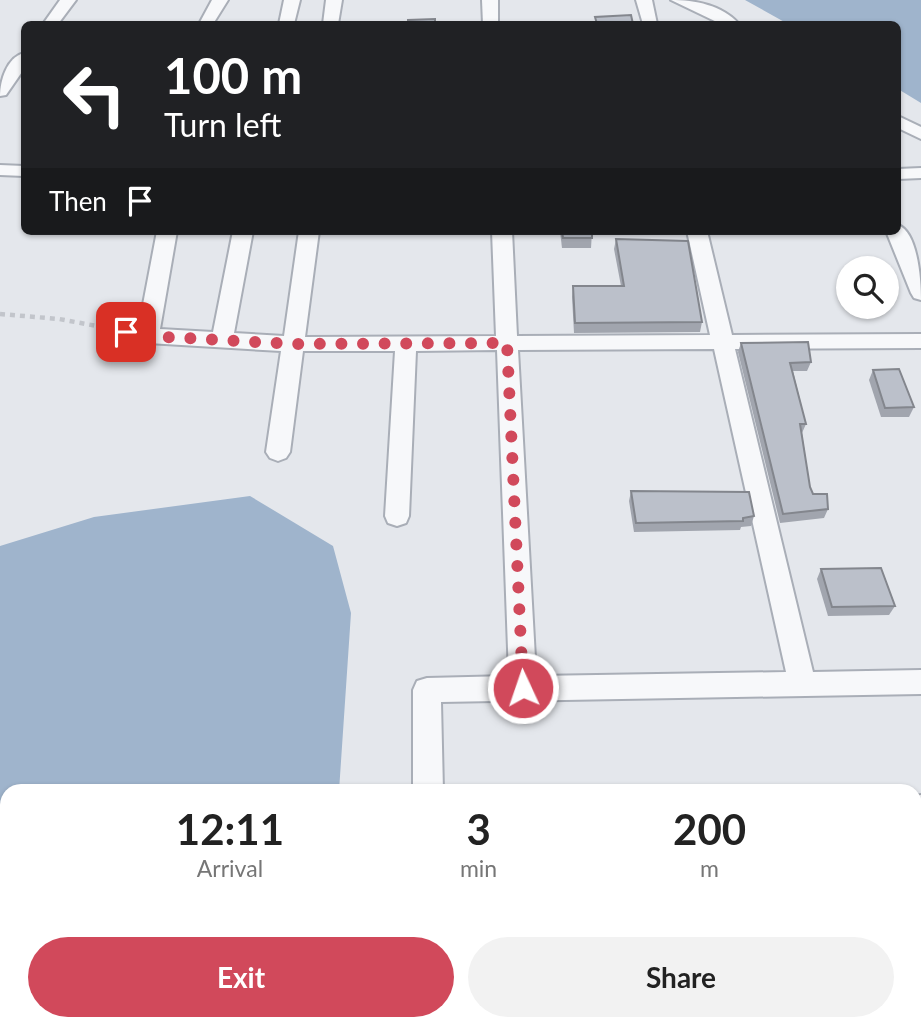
<!DOCTYPE html>
<html lang="en">
<head>
<meta charset="utf-8">
<style>
	body { margin:0; font-family:Lato,sans-serif; background:#f2f2f2; color:#222; height:100vh; display:flex; flex-direction:column; font-size:26px; white-space:nowrap }
	* { box-sizing:border-box; margin:0 }
	p { font-size:23px; color:#767676 }
	.icon { flex:none; width:38px; height:38px; fill:none; stroke:currentColor; stroke-width:2; stroke-linecap:round; stroke-linejoin:round }
	.map { position:relative; flex:1; overflow:hidden }
	.side { position:absolute; left:0px; top:784px; width:922px; height:247px; display:flex; flex-direction:column; background:#fff; border-radius:21px 21px 0 0; box-shadow:0 2px 5px #0004 }
	.side>* { flex:none }
	.top-card { position:absolute; left:21px; top:21px; width:880px; height:214px; border-radius:10px; box-shadow:0 2px 5px #0004; background:#202124; color:#fff; overflow:hidden }
	.buttons { position:absolute; left:836px; top:256px; display:grid; gap:14px }
	.buttons a { display:grid; place-items:center; width:63px; height:63px; border-radius:50%; background:#fff; box-shadow:0 2px 5px #0004; font-size:35px }
	.pin { position:absolute; display:grid; place-items:center; width:60px; height:60px; color:#fff; margin:-30px; border-radius:14px; box-shadow:0 4px 10px #0006 }
	.me { position:absolute; width:77px; margin:-38px; rotate:357deg; stroke-linejoin:round; filter:drop-shadow(0 0 5px #0008) }
	.turn { display:flex; align-items:center; gap:24px; height:147px; padding:0 28px; font-size:32px }
	.turn .icon { width:91px; height:91px; stroke-width:2.5 }
	.turn b { display:block; font-size:49px; line-height:60px }
	.then { display:flex; align-items:center; height:66px; padding:0 28px; background:#0003; gap:14px; font-size:26px }
	.eta { display:flex; justify-content:space-evenly; align-items:center; height:119px; text-align:center }
	.eta b { font-size:42px; font-weight:700; line-height:49px }
	.cta { display:flex; gap:14px; margin-top:auto; padding:14px 28px }
	.cta a { flex:1; height:80px; border-radius:42px; background:#d1495b; color:#fff; font-size:28px; font-weight:700; line-height:80px; text-align:center }
	.cta a+a { background:#f2f2f2; color:#222 }
	.map>svg:first-child { display:block }
</style>
</head>
<body>
<div class="map">
<svg width="921" height="1030" viewBox="0 0 921 1030">
	<rect width="100%" height="100%" fill="#e4e7ec"/>
	<g fill="#9fb4cc">
		<polygon points="745,0 921,0 921,103 898,89 898,24 788,24"/>
		<polygon points="250,496 333,546 351,613 339,791 7,791 7,1024 273,1024 255,1030 0,1030 0,546 94,517"/>
	</g>
	<g fill="none" stroke-linecap="round" stroke-linejoin="round">
		<g stroke="#a9aeb7" stroke-width="4">
			<g id="minor">
				<polygon points="60,0 76,0 58,24 43,24"/>
				<polygon points="212,0 228,0 213,24 199,24"/>
				<polygon points="284,0 300,0 294,24 279,24"/>
				<polygon points="326,0 342,0 338,24 323,24"/>
				<polygon points="482,0 498,0 498,24 483,24"/>
				<polygon points="636,0 652,0 657,24 643,24"/>
				<path d="M 671,0 C 695,0 722,5 739,24 L 721,24 Z"/>
				<path d="M 24,53 L 24,69 L 6,95 L 0,96 C 0,81 7,57 24,53 Z"/>
				<polygon points="898,116 921,127 921,139 898,128"/>
				<polygon points="0,165 24,166 24,176 0,175"/>
				<polygon points="921,168 921,178 898,179 898,169"/>
				<path d="M 898,225 C 918,232 921,281 921,300 L 914,298 L 911,293 L 886,231 L 898,231 Z"/>
				<path d="M 157,231 L 177,231 L 160,329 L 213,332 L 233,231 L 253,231 L 234,333 L 284,336 L 299,231 L 319,231 L 305,337 L 496,336 L 492,231 L 512,231 L 517,336 L 710,335 L 687,231 L 707,231 L 732,335 L 921,334 L 921,348 L 735,349 L 813,672 L 921,670 L 921,694 L 441,702 L 443,791 L 413,791 L 413,690 L 417,681 L 427,678 L 509,676 L 497,350 L 416,351 L 409,516 L 406,523 L 397,526 L 388,523 L 385,516 L 395,351 L 303,351 L 290,452 L 286,458 L 278,461 L 270,458 L 266,452 L 281,351 L 148,343 L 140,341 L 137,336 ZM 714,349 L 786,672 L 536,676 L 518,350 Z"/>
				<polygon points="921,795 921,823 915,824 915,796"/>
				<polygon points="921,901 921,933 915,935 915,903"/>
				<polygon points="398,1024 432,1024 429,1030 395,1030"/>
			</g>
		</g>
		<polyline stroke="#c2c5cb" stroke-width="4.5" stroke-dasharray="5 5" stroke-linecap="butt" points="0,314 59,319 124,331"/>
		<use href="#minor" fill="#f7f8fa" fill-rule="evenodd"/>
	</g>
	<g fill="#a1a5ae">
		<polygon points="560,231 592,231 591,248 562,248"/>
		<polygon points="616,239 702,322 700,332 574,333 572,297 573,286 621,286 614,249"/>
		<polygon points="741,343 811,362 807,371 793,371 806,424 802,433 810,487 813,494 828,509 824,518 780,523 738,352"/>
		<polygon points="873,370 914,407 909,417 881,417 869,380"/>
		<polygon points="631,491 754,516 751,526 741,527 740,530 634,532 629,501"/>
		<polygon points="821,569 895,606 889,615 828,616 817,579"/>
	</g>
	<g fill="#bbc0ca" stroke="#83868d" stroke-width="2">
		<polygon points="631,15 633,24 597,24 595,17"/>
		<polygon points="435,19 435,24 408,24 408,20"/>
		<polygon points="562,231 592,231 592,238 563,238"/>
		<polygon points="616,239 688,241 702,322 575,323 573,286 624,286"/>
		<polygon points="808,342 811,362 790,363 806,424 800,424 810,487 813,494 827,494 828,509 783,514 741,343"/>
		<polygon points="899,369 914,407 885,408 873,370"/>
		<polygon points="631,491 749,492 754,516 743,518 743,521 636,523"/>
		<polygon points="881,568 895,606 832,607 821,569"/>
		<polygon points="915,868 921,883 921,897 915,898"/>
	</g>
	<g fill="none" stroke-linecap="round" stroke-linejoin="round">
		<polyline stroke="#d1495b" stroke-width="12" stroke-dasharray="0 21.6" points="126,332 148,336 293,344 507,343 523,688"/>
	</g>
</svg>
<div class="buttons">
<a><svg class="icon" aria-label="search" viewBox="0 0 24 24"><circle cx="10" cy="10" r="6"/><path d="M15 15l6 6"/></svg></a>
</div>
<div class="pin" style="left:126px;top:332px;background:#d93025"><svg class="icon" aria-label="arrive" viewBox="0 0 24 24"><path d="M6 21V4h12l-3 4 3 4H6"/></svg></div>
<svg class="me" style="left:523px;top:688px" viewBox="-20 -20 40 40"><circle r="17" fill="#d1495b" stroke="#fff" stroke-width="3"/><path d="M0-11L8 9 0 5-8 9z" fill="#fff"/></svg>
<div class="top-card">
<div class="turn"><svg class="icon" aria-label="left" viewBox="0 0 24 24"><path d="M17 20v-9H6M10 6l-5 5 5 5"/></svg><div><b>100 m</b>Turn left</div></div>
<div class="then">Then<svg class="icon" aria-label="arrive" viewBox="0 0 24 24"><path d="M6 21V4h12l-3 4 3 4H6"/></svg></div>
</div>
<section class="side">
<div class="eta">
<div><b>12:11</b><p>Arrival</p></div>
<div><b>3</b><p>min</p></div>
<div><b>200</b><p>m</p></div>
</div>
<div class="cta"><a>Exit</a><a>Share</a></div>
</section>
</div>
</body>
</html>
